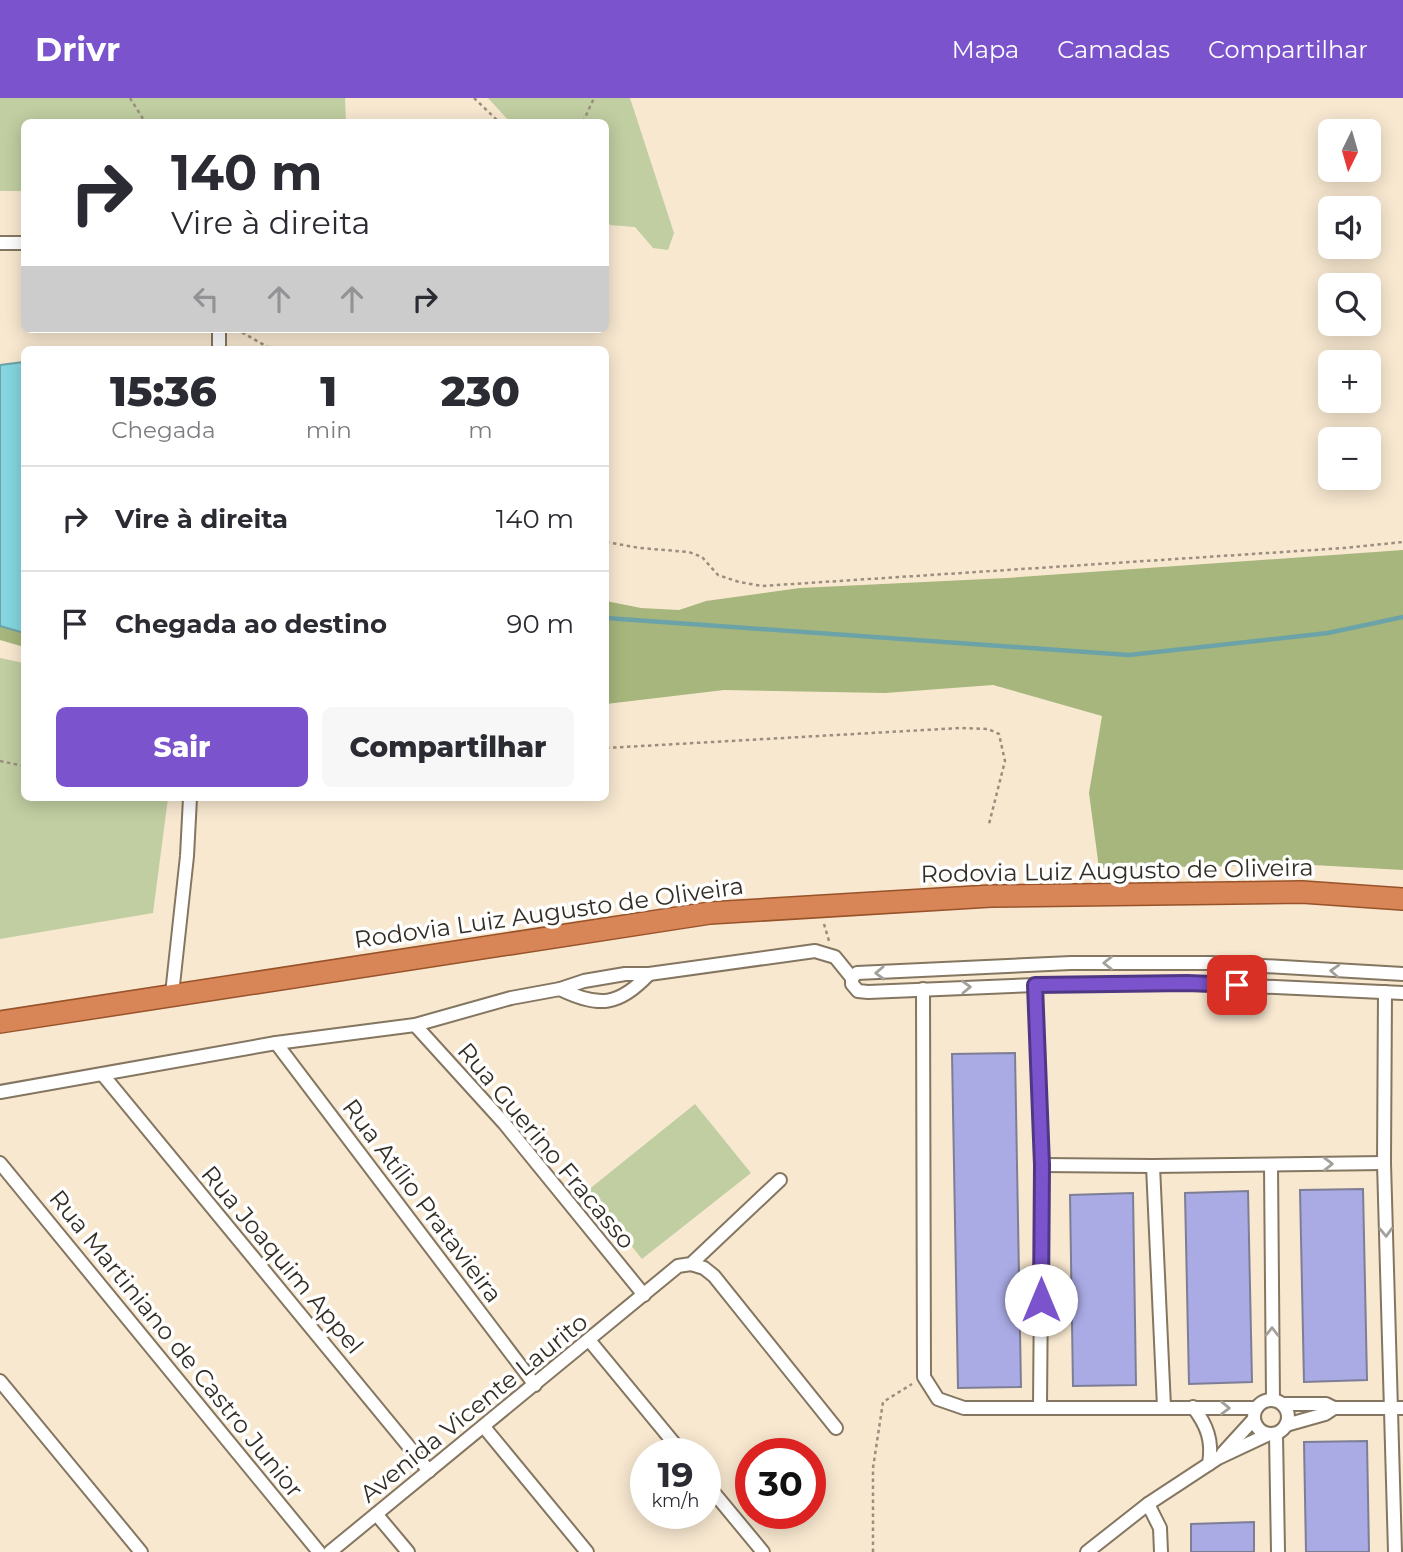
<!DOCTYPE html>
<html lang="pt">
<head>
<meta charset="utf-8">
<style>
	body { margin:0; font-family:Montserrat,sans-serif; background:#f7f7f7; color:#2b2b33; height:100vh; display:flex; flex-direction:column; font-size:26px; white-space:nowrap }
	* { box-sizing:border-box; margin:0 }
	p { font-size:23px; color:#7c7c81 }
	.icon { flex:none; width:38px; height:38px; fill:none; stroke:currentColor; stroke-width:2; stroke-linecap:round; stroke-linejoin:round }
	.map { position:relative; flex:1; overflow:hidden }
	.panel { position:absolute; left:21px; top:248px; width:588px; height:455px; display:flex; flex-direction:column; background:#fff; border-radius:10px; box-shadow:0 4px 18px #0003 }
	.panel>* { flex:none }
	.guide { position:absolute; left:21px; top:21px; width:588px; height:214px; border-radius:10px; box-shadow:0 4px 18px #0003; background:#fff; color:#2b2b33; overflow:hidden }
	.needle { width:46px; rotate:185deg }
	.tools { position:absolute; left:1318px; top:21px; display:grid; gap:14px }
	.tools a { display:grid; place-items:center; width:63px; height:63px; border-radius:10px; background:#fff; box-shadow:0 4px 18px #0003; font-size:35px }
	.speed { position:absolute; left:630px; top:1340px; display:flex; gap:14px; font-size:35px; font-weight:700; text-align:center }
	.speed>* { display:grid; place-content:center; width:91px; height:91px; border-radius:50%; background:#fff; box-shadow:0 4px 18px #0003; line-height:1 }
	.speed small { font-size:18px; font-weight:400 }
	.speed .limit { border:10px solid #d22; background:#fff; color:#111 }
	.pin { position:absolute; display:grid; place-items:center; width:60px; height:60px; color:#fff; margin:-30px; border-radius:14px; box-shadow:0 4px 10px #0006 }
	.me { position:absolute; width:77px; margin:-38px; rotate:0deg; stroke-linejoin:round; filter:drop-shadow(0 0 5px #0008) }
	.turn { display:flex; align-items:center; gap:24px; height:147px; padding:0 35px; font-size:32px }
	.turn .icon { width:91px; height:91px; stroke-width:2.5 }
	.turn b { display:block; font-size:49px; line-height:60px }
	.lanes { display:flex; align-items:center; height:66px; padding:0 35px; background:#0003; justify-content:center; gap:35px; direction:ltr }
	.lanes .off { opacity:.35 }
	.eta { display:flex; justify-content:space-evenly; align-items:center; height:119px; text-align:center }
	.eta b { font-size:42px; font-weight:800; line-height:49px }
	.action { display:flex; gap:14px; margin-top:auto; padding:14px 35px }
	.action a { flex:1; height:80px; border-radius:10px; background:#7b54cd; color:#fff; font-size:28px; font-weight:800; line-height:80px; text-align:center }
	.action a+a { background:#f7f7f7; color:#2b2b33 }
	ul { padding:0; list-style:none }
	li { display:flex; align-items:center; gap:21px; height:105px; padding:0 35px; border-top:2px solid #e1e1e2 }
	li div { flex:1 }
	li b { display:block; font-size:26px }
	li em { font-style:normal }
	header { display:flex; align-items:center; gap:42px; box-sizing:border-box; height:98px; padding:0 35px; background:#7b54cd; color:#fff }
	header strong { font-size:33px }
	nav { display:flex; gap:38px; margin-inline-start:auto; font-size:24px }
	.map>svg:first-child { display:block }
</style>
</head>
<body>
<header>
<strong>Drivr</strong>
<nav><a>Mapa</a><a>Camadas</a><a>Compartilhar</a></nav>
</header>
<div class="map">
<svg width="1403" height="1454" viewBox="0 0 1403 1454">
	<rect width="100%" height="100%" fill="#f8e8d0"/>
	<g fill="#c0cea1">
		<polygon points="0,0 345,0 346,24 24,24 24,93 0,93"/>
		<polygon points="488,0 630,0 674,135 668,152 653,150 635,129 610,127 606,120 606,24 510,24"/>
		<polygon points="0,560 24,565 24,700 168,700 153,815 0,841"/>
		<polygon points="695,1006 751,1075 642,1161 587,1093"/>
	</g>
	<g fill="#a6b67c">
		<polygon points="1403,452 1403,772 1313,767 1099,770 1089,695 1102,618 993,587 885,595 724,592 606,606 606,503 641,510 679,512 706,503 800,490 1007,480"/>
		<polygon points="0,528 24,535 24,549 0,542"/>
	</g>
	<polygon fill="#84d6e0" stroke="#6ca3a8" stroke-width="2" points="24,264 24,535 0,528 0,267"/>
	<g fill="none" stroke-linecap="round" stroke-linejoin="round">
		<polyline stroke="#6ca3a8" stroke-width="4.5" points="606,520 1129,557 1328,535 1403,519"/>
	</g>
	<g fill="#aaabe4" stroke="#7d7e96" stroke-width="2">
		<polygon points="1015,955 1021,1289 958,1290 952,956"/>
		<polygon points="1363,1091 1367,1282 1304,1284 1300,1092"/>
		<polygon points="1248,1093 1252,1284 1189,1286 1185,1095"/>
		<polygon points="1133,1095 1136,1287 1073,1288 1070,1097"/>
		<polygon points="1367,1343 1369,1454 1306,1454 1304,1344"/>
		<polygon points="1254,1424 1254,1454 1191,1454 1191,1426"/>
	</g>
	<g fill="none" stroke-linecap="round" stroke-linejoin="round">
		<g stroke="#847660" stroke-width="16">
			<g id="minor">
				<polyline points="0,145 24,145"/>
				<polyline points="219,231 219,252"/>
				<polyline points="1403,876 1212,865 1071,865 857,875 852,880 852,886 858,893 868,894 1035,887 1187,885 1403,895"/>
				<polyline points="1035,887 1042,1067 1040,1309"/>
				<path d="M 560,891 C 599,910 619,908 649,876"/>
				<polyline points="923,891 924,1279 938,1301 964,1310 1256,1310"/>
				<polyline points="1385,894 1384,1065 1395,1454"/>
				<polyline points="172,896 187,758 190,700"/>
				<polyline points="415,927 504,1025 644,1197"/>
				<polyline points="276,945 535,1287"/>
				<polyline points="103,977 429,1373"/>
				<polyline points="0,994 276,945 415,927 511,900 560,891 584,883 625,876 649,876 815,853 835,859 852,880"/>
				<polyline points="0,1065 319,1454"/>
				<polyline points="1042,1067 1153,1068 1384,1065"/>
				<polyline points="1271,1067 1273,1302"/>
				<polyline points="1153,1068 1164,1309"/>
				<polyline points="691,1166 704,1170 714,1178 836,1330"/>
				<polyline points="589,1242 683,1356"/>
				<polyline points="0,1283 141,1454"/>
				<circle cx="1271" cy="1319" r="17"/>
				<polyline points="1284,1306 1326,1306 1334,1310 1403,1310"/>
				<path d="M 1193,1309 C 1207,1327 1213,1343 1209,1366"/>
				<polyline points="1286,1327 1325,1316 1334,1310"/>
				<polyline points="484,1329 587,1454"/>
				<polyline points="1276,1336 1278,1454"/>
				<polyline points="1223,1355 1254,1321"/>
				<polyline points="705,1384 763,1454"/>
				<polyline points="1148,1406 1160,1430 1161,1454"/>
				<polyline points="377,1417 408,1454"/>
				<polyline points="330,1454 678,1168 691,1166 780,1082"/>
				<polyline points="1087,1454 1148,1406 1218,1360 1269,1336"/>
			</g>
		</g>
		<g stroke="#98532a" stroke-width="24">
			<polyline id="trunk" points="0,924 710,815 991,798 1302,794 1403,801"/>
		</g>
		<g stroke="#9a8e7e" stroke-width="2.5" stroke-dasharray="3.5 3.5" stroke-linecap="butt">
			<polyline points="130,0 145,24"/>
			<polyline points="474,0 499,24"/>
			<polyline points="583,24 594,0"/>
			<polyline points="236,231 273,252"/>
			<polyline points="606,444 640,450 689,454 702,459 718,477 739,484 762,488 1344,450 1403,444"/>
			<polyline points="606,650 960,630 988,631 999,636 1005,663 989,726"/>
			<polyline points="0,663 24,668"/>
			<polyline points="824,826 829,843"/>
			<polyline points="873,1454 873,1370 883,1304 912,1286"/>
		</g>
		<use href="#minor" stroke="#fff" stroke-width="12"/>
		<use href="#trunk" stroke="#d88658" stroke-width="21"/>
	</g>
	<defs><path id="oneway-chevron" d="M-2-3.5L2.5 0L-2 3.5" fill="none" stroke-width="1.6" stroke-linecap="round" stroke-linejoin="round" transform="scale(1.75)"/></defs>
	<g stroke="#a3a09c">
		<use href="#oneway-chevron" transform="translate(1108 865) rotate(180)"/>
		<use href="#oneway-chevron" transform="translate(1335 873) rotate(-177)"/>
		<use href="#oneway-chevron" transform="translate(880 875) rotate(178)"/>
		<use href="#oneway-chevron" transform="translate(966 889) rotate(-2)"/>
		<use href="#oneway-chevron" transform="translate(1328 1066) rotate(-1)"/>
		<use href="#oneway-chevron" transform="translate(1386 1134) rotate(88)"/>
		<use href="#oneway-chevron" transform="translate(1272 1234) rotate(-90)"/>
		<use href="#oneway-chevron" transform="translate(1225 1310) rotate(1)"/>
	</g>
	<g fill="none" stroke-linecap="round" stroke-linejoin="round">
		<g stroke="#503785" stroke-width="18">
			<polyline id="route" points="1041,1202 1042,1067 1035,887 1187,885 1237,887"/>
		</g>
		<use href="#route" stroke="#7b54cd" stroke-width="12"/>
	</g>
	<g text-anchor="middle" stroke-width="7" stroke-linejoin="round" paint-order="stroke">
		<g font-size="24" fill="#332d24" stroke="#fff">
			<text transform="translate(1117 773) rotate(-1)" y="8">Rodovia Luiz Augusto de Oliveira</text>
			<text transform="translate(549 815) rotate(-8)" y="8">Rodovia Luiz Augusto de Oliveira</text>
			<text transform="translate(546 1048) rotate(50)" y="8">Rua Guerino Fracasso</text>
			<text transform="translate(422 1103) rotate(53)" y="8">Rua Atílio Pratavieira</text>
			<text transform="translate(282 1162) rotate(50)" y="8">Rua Joaquim Appel</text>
			<text transform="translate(176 1246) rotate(51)" y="8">Rua Martiniano de Castro Junior</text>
			<text transform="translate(474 1310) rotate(-39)" y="8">Avenida Vicente Laurito</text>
		</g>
	</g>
</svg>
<div class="tools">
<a><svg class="needle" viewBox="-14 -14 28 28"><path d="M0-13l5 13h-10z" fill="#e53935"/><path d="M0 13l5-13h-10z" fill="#7c7c81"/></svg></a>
<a><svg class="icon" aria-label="sound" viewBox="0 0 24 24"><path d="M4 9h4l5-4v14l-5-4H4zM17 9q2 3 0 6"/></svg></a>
<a><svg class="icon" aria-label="search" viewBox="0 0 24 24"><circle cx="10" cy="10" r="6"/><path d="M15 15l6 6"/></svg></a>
<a>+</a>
<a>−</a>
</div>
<div class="speed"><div>19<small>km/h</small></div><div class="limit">30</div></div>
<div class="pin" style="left:1237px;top:887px;background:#d93025"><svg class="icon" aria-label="arrive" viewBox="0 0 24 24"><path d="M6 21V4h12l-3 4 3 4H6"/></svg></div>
<svg class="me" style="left:1041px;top:1202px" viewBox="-20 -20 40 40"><circle r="19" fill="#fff"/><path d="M0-13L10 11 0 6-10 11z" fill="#7b54cd"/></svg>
<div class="guide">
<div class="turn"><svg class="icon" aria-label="right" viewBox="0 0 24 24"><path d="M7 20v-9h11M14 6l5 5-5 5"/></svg><div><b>140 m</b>Vire à direita</div></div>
<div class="lanes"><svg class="icon off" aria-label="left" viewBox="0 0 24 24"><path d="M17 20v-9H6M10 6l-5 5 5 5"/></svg><svg class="icon off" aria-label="ahead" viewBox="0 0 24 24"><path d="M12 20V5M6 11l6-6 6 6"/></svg><svg class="icon off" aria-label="ahead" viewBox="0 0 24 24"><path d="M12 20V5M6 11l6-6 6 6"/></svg><svg class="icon" aria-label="right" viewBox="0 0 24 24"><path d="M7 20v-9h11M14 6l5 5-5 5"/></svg></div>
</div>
<section class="panel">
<div class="eta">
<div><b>15:36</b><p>Chegada</p></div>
<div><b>1</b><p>min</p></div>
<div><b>230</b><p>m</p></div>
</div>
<ul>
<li><svg class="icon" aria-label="right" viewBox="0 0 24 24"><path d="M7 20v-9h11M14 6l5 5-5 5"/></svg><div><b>Vire à direita</b></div><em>140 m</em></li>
<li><svg class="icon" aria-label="arrive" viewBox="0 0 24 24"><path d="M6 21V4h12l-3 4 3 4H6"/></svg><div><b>Chegada ao destino</b></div><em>90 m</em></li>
</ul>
<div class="action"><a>Sair</a><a>Compartilhar</a></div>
</section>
</div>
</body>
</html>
